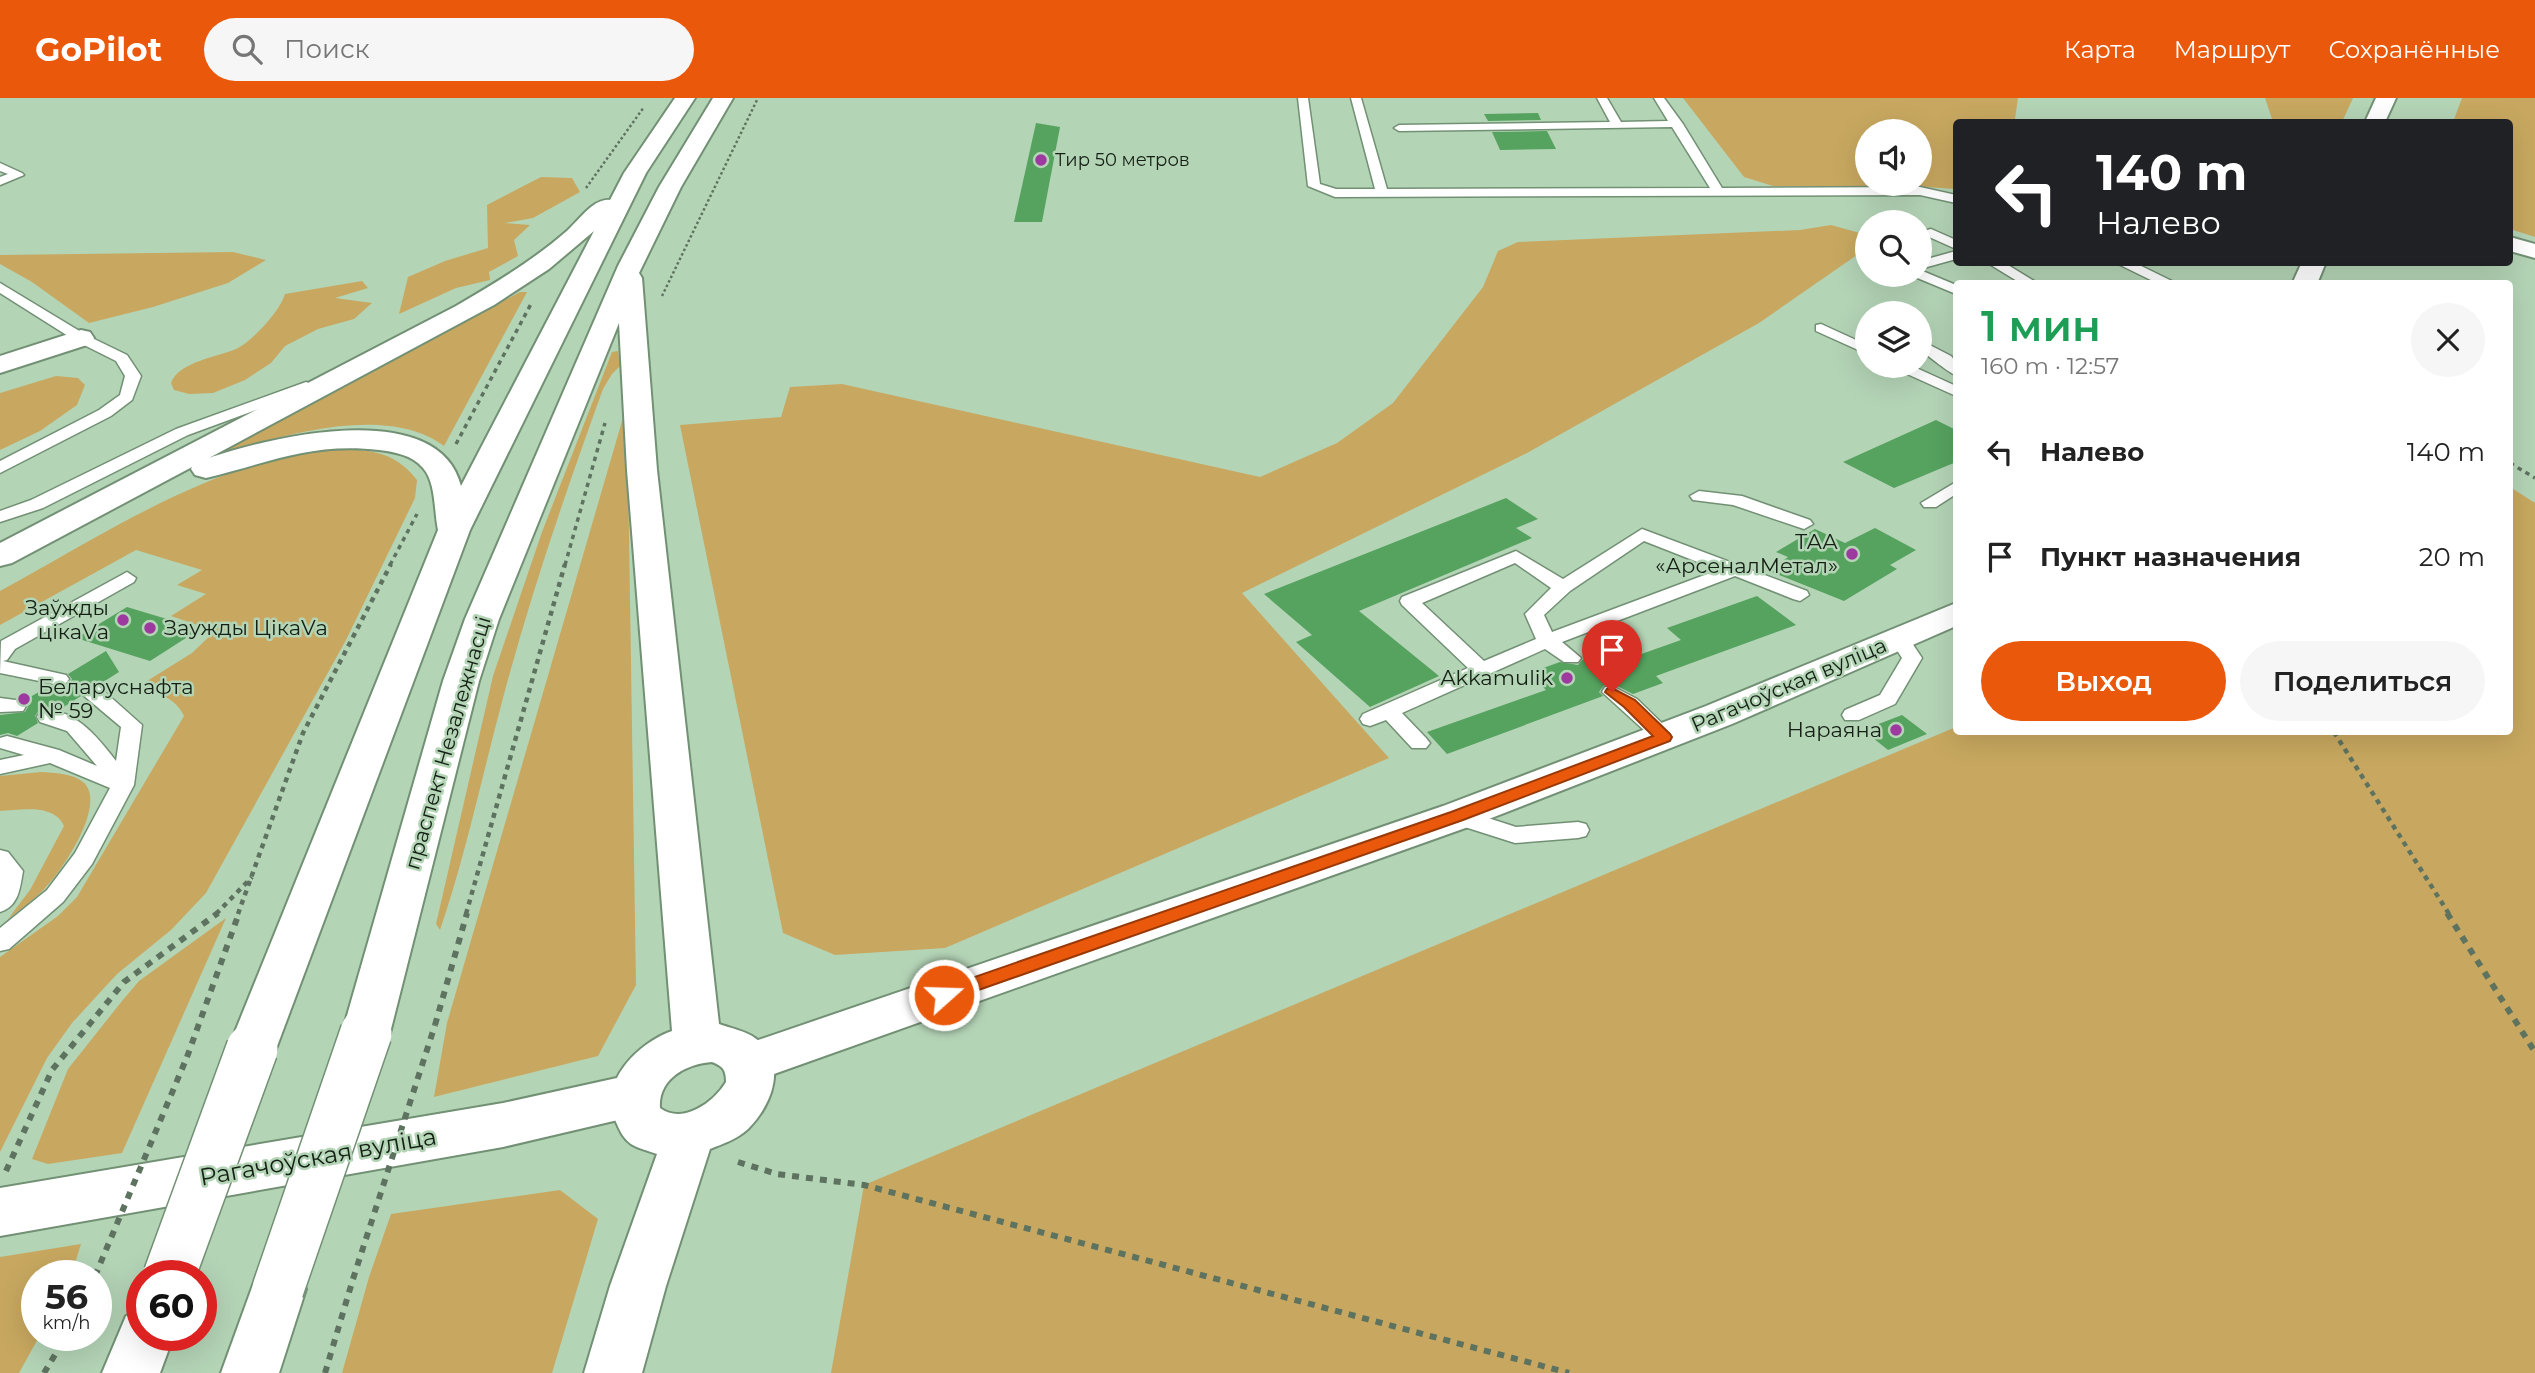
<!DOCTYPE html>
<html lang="ru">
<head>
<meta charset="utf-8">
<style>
	body { margin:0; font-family:Montserrat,sans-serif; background:#f6f6f6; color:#222; height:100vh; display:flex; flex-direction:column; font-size:26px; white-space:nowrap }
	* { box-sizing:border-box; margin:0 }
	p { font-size:23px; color:#767676 }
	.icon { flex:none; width:38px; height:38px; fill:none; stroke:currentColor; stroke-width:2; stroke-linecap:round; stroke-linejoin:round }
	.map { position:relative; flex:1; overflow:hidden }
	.panel { position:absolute; left:1953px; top:182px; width:560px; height:455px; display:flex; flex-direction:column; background:#fff; border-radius:7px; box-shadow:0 7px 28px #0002 }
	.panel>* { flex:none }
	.hud { position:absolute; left:1953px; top:21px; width:560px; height:147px; border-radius:7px; box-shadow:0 7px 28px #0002; background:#202124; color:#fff; overflow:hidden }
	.controls { position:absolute; left:1855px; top:21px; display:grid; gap:14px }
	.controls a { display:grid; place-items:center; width:77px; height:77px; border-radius:50%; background:#fff; box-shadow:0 7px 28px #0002; font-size:35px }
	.speed { position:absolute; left:21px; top:1162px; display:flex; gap:14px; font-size:35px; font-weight:700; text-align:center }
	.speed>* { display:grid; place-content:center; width:91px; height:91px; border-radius:50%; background:#fff; box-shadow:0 7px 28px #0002; line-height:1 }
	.speed small { font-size:18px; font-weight:400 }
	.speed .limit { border:10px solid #d22; background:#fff; color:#111 }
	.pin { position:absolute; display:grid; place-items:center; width:60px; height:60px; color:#fff; margin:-72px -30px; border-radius:50% 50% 50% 0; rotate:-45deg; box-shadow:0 0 7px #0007 }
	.pin .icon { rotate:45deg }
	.me { position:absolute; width:77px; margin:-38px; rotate:70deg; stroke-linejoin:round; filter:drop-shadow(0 0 5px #0008) }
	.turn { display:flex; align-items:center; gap:24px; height:147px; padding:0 28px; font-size:32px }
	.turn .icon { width:91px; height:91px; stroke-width:2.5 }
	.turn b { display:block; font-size:49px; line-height:60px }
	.round { display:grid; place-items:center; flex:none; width:74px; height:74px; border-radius:37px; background:#f6f6f6 }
	.summary { display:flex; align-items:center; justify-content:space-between; height:119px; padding:0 28px }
	h1 { font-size:42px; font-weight:600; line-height:52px; color:#1e9e55 }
	.action { display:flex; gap:14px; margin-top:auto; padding:14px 28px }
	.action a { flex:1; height:80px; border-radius:42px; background:#ea580c; color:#fff; font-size:28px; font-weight:600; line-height:80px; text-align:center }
	.action a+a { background:#f6f6f6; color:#222 }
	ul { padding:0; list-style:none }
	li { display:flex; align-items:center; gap:21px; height:105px; padding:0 28px }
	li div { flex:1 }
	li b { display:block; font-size:26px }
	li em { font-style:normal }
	header { display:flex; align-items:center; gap:42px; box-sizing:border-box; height:98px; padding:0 35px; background:#ea580c; color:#fff }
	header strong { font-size:33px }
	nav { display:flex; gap:38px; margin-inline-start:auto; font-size:24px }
	.search { width:490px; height:63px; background:#f6f6f6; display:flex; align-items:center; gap:18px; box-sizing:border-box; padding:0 24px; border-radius:38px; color:#767676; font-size:26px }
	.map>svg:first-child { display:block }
</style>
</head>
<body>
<header>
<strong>GoPilot</strong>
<div class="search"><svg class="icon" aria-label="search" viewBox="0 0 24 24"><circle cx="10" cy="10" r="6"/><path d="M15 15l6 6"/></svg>Поиск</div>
<nav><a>Карта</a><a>Маршрут</a><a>Сохранённые</a></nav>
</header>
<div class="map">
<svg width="2535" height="1275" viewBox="0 0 2535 1275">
	<rect width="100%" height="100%" fill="#b4d4b6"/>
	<g fill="#c8a860" fill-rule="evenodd">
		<path d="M 1683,0 L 2018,0 L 2015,21 L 2005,24 L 1956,24 L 1956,91 L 1910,88 L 1773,88 L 1744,79 ZM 1867,33 L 1920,33 L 1920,86 L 1867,86 Z"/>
		<polygon points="2265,0 2353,0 2342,24 2273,24"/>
		<polygon points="2462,0 2535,0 2535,139 2510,131 2510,24 2453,24"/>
		<polygon points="541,79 572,80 580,94 533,120 505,125 530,127 514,142 518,158 489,174 490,182 456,190 399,216 408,179 445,163 488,150 487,107"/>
		<polygon points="1831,127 1867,137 1867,150 1759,225 1527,355 1242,495 1389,660 945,850 835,857 783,835 680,327 781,319 790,289 842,286 1260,379 1337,345 1393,305 1483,189 1498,153 1518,144 1800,132"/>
		<polygon points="233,154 266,162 228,185 153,209 89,225 32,184 0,166 0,157"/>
		<path d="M 362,183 L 368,190 L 335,200 L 372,205 L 354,221 L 318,231 L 285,248 L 271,265 L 245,282 L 213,295 L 189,296 L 174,292 L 171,285 C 179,263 219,259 238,250 C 254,241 280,213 285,196 Z"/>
		<path d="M 520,194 L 527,194 L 444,348 C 382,301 256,343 192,369 Z"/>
		<path d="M 618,253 L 620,268 L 612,276 L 603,291 C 566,393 531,495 503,600 C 482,678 466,756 440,832 L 436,826 L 493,578 L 542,434 L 612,254 Z"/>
		<polygon points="56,278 78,280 85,287 77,307 40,333 0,352 0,295"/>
		<polygon points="627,306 636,887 598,958 434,999 447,925"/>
		<path d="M 331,351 C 367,352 393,351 417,382 L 415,400 L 346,542 L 206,795 L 171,832 L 117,876 L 72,925 L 47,960 L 0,1054 L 0,859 L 58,818 L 77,799 L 184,618 C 175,599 157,595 139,588 L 192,555 L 215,533 L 171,518 L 206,496 L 177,487 L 202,472 L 136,452 L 0,527 L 0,493 C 105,436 210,364 331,351 Z"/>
		<polygon points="2510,389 2535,405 2535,1275 831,1275 864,1087 1956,629 1956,634 2510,634"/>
		<path d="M 41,674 C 54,675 72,675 83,684 C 108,705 63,771 46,789 C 35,801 21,811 8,821 L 30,792 L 64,728 C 54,705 20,712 0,713 L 0,678 Z"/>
		<polygon points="226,820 122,1055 48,1066 32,1061 68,971 122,903 139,883"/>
		<polygon points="560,1092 598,1121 552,1275 342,1275 369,1179 391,1116"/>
		<polygon points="81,1146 71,1178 37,1178 37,1237 40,1237 19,1275 0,1275 0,1159"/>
	</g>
	<g fill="#56a25f">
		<polygon points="1538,15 1541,22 1488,23 1484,16"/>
		<polygon points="1036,25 1060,29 1042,124 1014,124"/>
		<polygon points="1547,33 1556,51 1500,52 1492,34"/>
		<polygon points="1936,322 1956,332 1956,364 1894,390 1843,364"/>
		<polygon points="1506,400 1538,421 1516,430 1532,440 1359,513 1439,578 1370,609 1296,544 1312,537 1264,496"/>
		<polygon points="1875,430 1916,452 1890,467 1897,471 1844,503 1769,473 1788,459 1776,454 1815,431 1845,445"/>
		<polygon points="1757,498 1796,527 1656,578 1663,585 1633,596 1613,586 1605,586 1599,594 1603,598 1447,656 1427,634 1546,592 1529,575 1560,564 1578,567 1583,561 1596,572 1681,542 1667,530"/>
		<polygon points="127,509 200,531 150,563 76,540"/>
		<polygon points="106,553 119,574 100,586 83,584 78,591 81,598 59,612 40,611 35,618 38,625 17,638 8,635 0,637 0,617 25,614 28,609 25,602 49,588 67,588 72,581 68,576"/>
		<polygon points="1902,617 1927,636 1888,652 1863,632"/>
	</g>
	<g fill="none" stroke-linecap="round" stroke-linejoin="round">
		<g stroke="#729074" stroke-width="3">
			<g id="lane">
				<polygon points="1298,0 1308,0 1320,86 1336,91 1375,91 1351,0 1361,0 1387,91 1710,90 1672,29 1399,33 1394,30 1399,27 1610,24 1597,0 1607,0 1621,24 1668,23 1654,0 1664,0 1683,26 1722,90 1920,89 1956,97 1956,105 1920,97 1335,99 1308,88"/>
				<polygon points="0,65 22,75 24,77 0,87 0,79 8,76 0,73"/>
				<polygon points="1931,131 1956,142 1956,151 1927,138 1927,132"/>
				<polygon points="1956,153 1956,161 1920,171 1920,163"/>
				<polygon points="1986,164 2003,164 2039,186 2022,186"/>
				<polygon points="2114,164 2133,164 2178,186 2159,186"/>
				<polygon points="1920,172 1956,187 1956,196 1915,179 1914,177 1920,177"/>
				<polygon points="0,185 86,237 127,257 141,278 132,302 111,318 0,375 0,363 99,312 120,297 125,278 116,263 76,243 0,195"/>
				<polygon points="1821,226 1867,247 1867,256 1816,233 1816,227"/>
				<path d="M 1920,242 L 1951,258 L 1956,264 L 1956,277 C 1950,276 1929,258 1920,252 Z"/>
				<polygon points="1894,268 1912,268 1956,288 1956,298 1896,271"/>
				<polygon points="306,284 311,286 314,289 311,292 188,337 43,410 0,424 0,413 31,402 176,331"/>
				<polygon points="1956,384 1956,396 1936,409 1924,409 1921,405"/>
				<polygon points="1699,393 1742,398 1810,422 1813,426 1804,431 1733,407 1693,402 1690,398"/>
				<path d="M 1642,431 L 1807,493 L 1809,497 L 1800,503 L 1793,501 L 1735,478 L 1562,544 L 1581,560 L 1578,564 L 1564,564 L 1545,551 L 1402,615 L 1426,640 L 1430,645 L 1426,650 L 1412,650 L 1386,622 L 1370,628 L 1363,626 L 1360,621 L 1363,616 L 1468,570 L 1402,507 L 1400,503 L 1402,499 L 1516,453 L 1563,481 ZM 1644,443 L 1718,472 L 1552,534 L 1544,517 L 1570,493 ZM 1515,465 L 1551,490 L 1525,516 L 1536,541 L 1484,563 L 1422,505 Z"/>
				<polygon points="127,474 136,480 134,484 15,551 7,562 3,563 66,577 69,581 66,585 59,587 0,575 1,543"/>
				<polygon points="1899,534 1906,536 1922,560 1898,601 1895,606 1859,622 1845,622 1842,617 1845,612 1880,597 1902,560 1889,540"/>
				<path d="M 90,586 L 97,587 L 142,627 L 134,687 L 92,766 L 63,804 L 9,851 L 0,853 L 0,830 L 47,792 L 75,755 L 110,690 L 50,665 L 0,676 L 0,662 L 24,657 L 0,650 L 0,640 L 7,638 L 59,652 L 97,668 L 67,633 L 40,624 L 37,619 L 40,614 C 72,606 99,641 116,663 L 121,629 L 83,597 L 80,592 L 83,587 Z"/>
				<polygon points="1612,588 1637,601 1671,634 1675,639 1671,644 1657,644 1602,594 1605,589"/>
				<polygon points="0,600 23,603 26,608 23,613 0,614"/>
				<polygon points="1457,710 1516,729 1578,724 1586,726 1589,732 1586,738 1578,740 1515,745 1449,724 1446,718 1449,712"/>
				<path d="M 0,752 L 8,754 L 23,773 C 20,790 19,808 0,814 Z"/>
			</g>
		</g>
		<g stroke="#729074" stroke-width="4">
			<g id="street">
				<polygon points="2510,139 2535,146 2535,160 2510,153"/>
				<polygon points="81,232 90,234 94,240 90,246 0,275 0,258"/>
			</g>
		</g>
		<g stroke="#729074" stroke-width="4">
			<g id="primary">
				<polygon points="2376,0 2396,0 2385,24 2365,24"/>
				<polygon points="2302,164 2326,164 2317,186 2292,186"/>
				<polygon points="1956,505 1956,528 1732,626 1471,728 749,985 732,979 725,965 732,951 1443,708 1706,608"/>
				<polygon points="635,976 652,982 660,997 652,1012 635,1018 503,1049 0,1138 0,1090 503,1005"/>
			</g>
		</g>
		<g stroke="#729074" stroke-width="4">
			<g id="highway">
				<path d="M 675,0 L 695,0 L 646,75 L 470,432 L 276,951 L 269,965 L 252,971 L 235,965 L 228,951 L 438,432 C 434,414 436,384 423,370 C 412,357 395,354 379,352 C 312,344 268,365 206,380 L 195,377 L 191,371 L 192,369 L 12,465 L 0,468 L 0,445 L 456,208 C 495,185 534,162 568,132 C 579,122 594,100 610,102 L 624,75 ZM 594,133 L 461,388 C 438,298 270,339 209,360 L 494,207 L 549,171 Z"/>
				<path d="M 713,0 L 733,0 L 681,89 L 639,175 L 642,180 L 657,372 L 719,926 C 730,930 746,933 755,940 C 789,964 772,1007 748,1031 C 737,1041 723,1046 710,1051 L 666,1188 L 642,1275 L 584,1275 L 610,1188 L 657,1056 C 649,1053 639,1051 631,1046 C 623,1040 620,1033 616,1024 C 597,985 638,945 672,933 L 627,372 L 619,225 L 499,521 L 479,583 L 390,935 L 383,949 L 366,954 L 349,949 L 342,935 L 443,583 L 465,521 L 618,168 L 659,89 ZM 712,964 C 723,968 726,972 726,984 C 714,1004 683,1027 660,1010 C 658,981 686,966 712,964 Z"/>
				<polygon points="278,1165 298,1173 306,1191 279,1275 221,1275 258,1173"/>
				<polygon points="142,1211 142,1237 174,1237 160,1275 102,1275 126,1218"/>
			</g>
		</g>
		<g stroke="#5e735f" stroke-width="2.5" stroke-dasharray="2.5 2.5" stroke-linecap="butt">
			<polyline points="586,90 644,9"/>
			<polyline points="662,198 758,0"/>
		</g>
		<g stroke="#5e735f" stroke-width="3.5" stroke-dasharray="4.5 4.5" stroke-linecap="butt">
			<polyline points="456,346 531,206"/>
			<polyline points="2510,365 2535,380"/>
			<polyline points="390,467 417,416"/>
			<polyline points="565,467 605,325"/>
		</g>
		<g stroke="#5e735f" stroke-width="4.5" stroke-dasharray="5 5" stroke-linecap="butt">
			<polyline points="2334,634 2449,816"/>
			<polyline points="216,816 252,779"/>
			<polyline points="238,816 303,635 391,466"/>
			<polyline points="466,816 565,466"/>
		</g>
		<g stroke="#5e735f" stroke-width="6" stroke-dasharray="7 7" stroke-linecap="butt">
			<polyline points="2447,815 2535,954"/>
			<polyline points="435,927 467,815"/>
			<polyline points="187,959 239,815"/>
			<polyline points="738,1064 777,1076 864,1087 1569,1275"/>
			<polyline points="6,1073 52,972 124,884 218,815"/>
			<polyline points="44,1275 67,1237"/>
			<polyline points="325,1275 353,1181"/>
		</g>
		<use href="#lane" fill="#fff" fill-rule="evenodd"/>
		<use href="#street" fill="#fff" fill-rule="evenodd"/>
		<use href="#primary" fill="#fff" fill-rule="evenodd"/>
		<use href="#highway" fill="#fff" fill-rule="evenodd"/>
		<g stroke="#729074" stroke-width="54" stroke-linecap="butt">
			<g id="highway-bridge">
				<polyline points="169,1178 252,951"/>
				<polyline points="278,1191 366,935"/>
			</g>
		</g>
		<g stroke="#5e735f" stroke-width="6" stroke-dasharray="7 7" stroke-linecap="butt">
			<polyline points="95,1178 187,959"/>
			<polyline points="353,1181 435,927"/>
		</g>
		<use href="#highway-bridge" stroke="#fff" stroke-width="51"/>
	</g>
	<polygon fill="#ea580c" stroke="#983908" stroke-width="2" points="1612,590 1635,602 1670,636 1672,639 1670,643 1463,722 950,902 944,904 937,902 934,897 937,892 1451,714 1653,638 1624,609 1605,594 1607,591"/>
	<g fill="#9d3aa0" stroke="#b4d4b6" stroke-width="2.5">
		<circle cx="1041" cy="62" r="7"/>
		<circle cx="1852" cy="456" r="7"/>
		<circle cx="123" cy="522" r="7"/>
		<circle cx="150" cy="530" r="7"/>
		<circle cx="1567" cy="580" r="7"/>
		<circle cx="24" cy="601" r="7"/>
		<circle cx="1896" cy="632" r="7"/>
	</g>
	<g text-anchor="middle" stroke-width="5" stroke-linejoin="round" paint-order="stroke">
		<g font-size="18" fill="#152015" stroke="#b4d4b6" text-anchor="start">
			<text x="1055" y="68">Тир 50 метров</text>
		</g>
		<g font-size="21" fill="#152015" stroke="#b4d4b6" text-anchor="end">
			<text x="1838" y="451">ТАА<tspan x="1838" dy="24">«АрсеналМетал»</tspan></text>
			<text x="109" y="517">Заўжды<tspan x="109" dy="24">цікаVа</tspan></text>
			<text x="164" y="537" text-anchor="start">Заужды ЦікаVа</text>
			<text x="1553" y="587">Akkamulik</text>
			<text x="38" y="596" text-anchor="start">Беларуснафта<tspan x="38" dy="24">№ 59</tspan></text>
			<text x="1882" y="639">Нараяна</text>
		</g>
		<g font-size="21" fill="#152015" stroke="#b4d4b6">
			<text transform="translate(1789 587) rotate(-23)" y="7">Рагачоўская вуліца</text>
			<text transform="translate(448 645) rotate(-74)" y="7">праспект Незалежнасці</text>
		</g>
		<g font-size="24" fill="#152015" stroke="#b4d4b6">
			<text transform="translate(318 1059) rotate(-10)" y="8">Рагачоўская вуліца</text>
		</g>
	</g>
</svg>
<div class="controls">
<a><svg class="icon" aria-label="sound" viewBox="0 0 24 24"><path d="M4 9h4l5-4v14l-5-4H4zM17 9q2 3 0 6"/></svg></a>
<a><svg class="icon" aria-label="search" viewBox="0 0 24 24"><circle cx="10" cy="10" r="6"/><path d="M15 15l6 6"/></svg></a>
<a><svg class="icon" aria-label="layers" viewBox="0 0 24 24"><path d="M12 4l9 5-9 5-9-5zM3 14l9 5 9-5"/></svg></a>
</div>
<div class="speed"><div>56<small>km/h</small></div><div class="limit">60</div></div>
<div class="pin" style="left:1612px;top:594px;background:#d93025"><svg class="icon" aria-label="arrive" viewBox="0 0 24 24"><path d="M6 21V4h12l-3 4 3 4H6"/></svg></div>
<svg class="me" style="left:944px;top:897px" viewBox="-20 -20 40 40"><circle r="17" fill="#ea580c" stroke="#fff" stroke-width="3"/><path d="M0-11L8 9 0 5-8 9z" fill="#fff"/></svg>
<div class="hud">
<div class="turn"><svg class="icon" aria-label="left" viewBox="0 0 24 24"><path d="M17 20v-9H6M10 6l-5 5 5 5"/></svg><div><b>140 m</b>Налево</div></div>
</div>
<section class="panel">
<div class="summary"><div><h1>1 мин</h1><p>160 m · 12:57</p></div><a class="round"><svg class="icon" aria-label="close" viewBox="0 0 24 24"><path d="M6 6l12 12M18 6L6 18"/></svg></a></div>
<ul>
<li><svg class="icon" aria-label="left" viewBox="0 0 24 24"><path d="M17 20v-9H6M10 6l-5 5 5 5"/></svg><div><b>Налево</b></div><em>140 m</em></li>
<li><svg class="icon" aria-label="arrive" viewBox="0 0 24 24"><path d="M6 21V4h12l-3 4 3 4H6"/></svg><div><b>Пункт назначения</b></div><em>20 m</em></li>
</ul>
<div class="action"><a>Выход</a><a>Поделиться</a></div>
</section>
</div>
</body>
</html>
